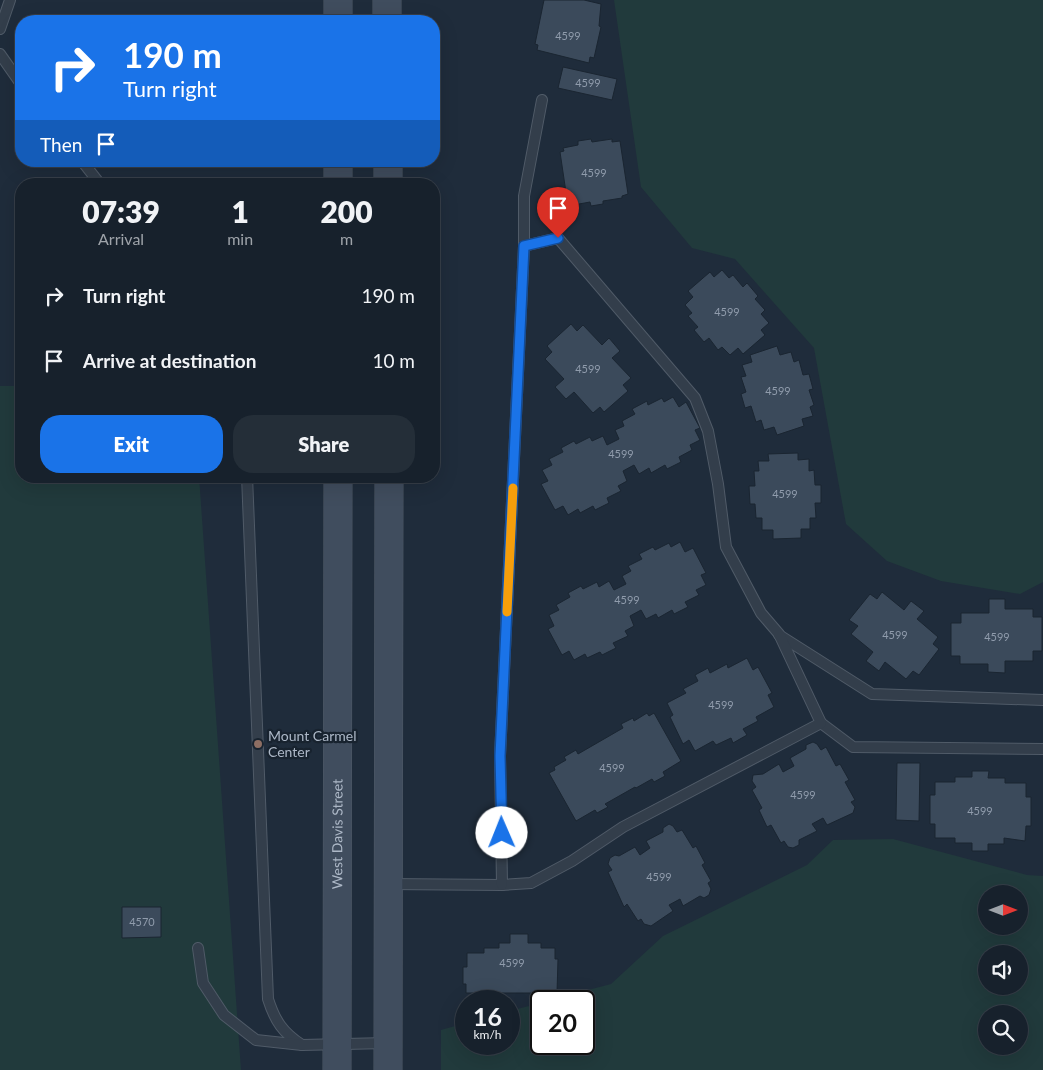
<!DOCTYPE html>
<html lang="en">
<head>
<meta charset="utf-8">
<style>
	body { margin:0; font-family:Lato,sans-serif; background:#242e38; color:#f1f3f6; height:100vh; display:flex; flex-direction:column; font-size:19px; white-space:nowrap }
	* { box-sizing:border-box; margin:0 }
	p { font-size:16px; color:#9ea3a9 }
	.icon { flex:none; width:28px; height:28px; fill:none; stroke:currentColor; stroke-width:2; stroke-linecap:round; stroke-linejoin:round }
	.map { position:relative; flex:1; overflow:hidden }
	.side { position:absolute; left:15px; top:178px; width:425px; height:305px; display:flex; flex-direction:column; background:#17212c; border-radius:20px; box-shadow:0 5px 20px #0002,0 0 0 1px #363e48 }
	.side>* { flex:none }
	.top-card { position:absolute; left:15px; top:15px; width:425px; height:152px; border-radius:20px; box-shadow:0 5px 20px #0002,0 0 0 1px #363e48; background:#1a73e8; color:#fff; overflow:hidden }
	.needle { width:32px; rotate:90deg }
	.tools { position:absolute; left:978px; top:885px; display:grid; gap:10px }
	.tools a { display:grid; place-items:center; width:50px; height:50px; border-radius:50%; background:#17212c; box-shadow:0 5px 20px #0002,0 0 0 1px #363e48; font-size:25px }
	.speed { position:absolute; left:455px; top:990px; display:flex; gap:10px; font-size:25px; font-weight:700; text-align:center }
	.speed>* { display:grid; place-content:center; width:65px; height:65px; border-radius:50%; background:#17212c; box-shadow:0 5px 20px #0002,0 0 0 1px #363e48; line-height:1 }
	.speed small { font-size:12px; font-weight:400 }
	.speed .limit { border:2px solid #111; border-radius:8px; background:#fff; color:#111 }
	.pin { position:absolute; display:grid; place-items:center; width:42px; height:42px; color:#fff; margin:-51px -21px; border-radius:50% 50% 50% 0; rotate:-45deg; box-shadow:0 0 5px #0007 }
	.pin .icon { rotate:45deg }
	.me { position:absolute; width:55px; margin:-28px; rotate:359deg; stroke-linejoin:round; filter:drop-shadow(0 0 4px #0008) }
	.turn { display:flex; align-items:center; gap:18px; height:105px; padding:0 25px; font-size:22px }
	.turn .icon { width:65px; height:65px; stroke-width:2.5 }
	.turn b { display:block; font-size:35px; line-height:42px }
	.then { display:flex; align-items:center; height:48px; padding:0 25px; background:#0003; gap:10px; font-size:19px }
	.eta { display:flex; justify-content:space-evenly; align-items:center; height:85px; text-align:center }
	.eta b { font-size:30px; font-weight:800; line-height:35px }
	.primary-button { display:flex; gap:10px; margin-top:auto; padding:10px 25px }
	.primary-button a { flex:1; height:58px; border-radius:20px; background:#1a73e8; color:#fff; font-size:20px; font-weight:800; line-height:58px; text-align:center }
	.primary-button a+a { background:#242e38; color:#f1f3f6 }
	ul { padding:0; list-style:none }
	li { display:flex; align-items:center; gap:15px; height:65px; padding:0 25px }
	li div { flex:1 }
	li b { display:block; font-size:19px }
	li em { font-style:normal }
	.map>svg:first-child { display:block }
</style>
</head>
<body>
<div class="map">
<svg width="1043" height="1070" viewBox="0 0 1043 1070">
	<rect width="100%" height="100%" fill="#1f2c3b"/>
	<g fill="#213a3c" fill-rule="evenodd">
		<polygon points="614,0 1043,0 1043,582 1020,594 941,581 887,561 846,524 814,348 735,259 692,248 641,187"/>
		<polygon points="0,386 21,386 21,476 199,476 241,1070 0,1070"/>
		<path d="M 893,839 L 1027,875 L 1043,876 L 1043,1070 L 441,1070 L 441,1030 L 466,1023 L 466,1044 L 509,1044 L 509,1011 L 541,1003 L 541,1044 L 584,1044 L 584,1001 L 546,1001 L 611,984 L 663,936 L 807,865 L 833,840 ZM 986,894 L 1019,894 L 1019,926 L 986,926 ZM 986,954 L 1019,954 L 1019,986 L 986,986 ZM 986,1014 L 1019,1014 L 1019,1046 L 986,1046 Z"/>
	</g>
	<g fill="#3b4a5b" stroke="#1a2531">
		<polygon points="544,0 584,0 601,4 599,26 601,27 594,58 590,57 589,63 537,50 538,45 535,44"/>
		<polygon points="563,67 617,79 612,100 558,88"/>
		<polygon points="591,139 592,142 612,139 612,142 620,141 628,194 622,196 622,198 603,201 603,204 591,206 590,202 568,206 560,152 564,151 563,148 578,145 578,141"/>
		<polygon points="722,270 729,278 733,275 743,287 747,283 758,296 755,299 765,310 761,314 769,323 761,330 765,335 743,354 738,348 730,355 722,347 718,350 709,338 704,342 694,330 698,327 688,316 692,313 685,305 693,297 688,291 710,272 714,277"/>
		<polygon points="571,324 577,331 583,325 602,345 609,338 620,351 612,358 631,378 623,385 628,391 604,412 600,407 593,413 574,392 566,399 555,387 564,379 545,359 552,352 547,346"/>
		<polygon points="777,346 780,355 791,352 794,362 799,360 803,375 809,374 813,389 809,390 814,405 810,407 813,416 802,419 804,426 777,435 774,427 764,430 761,420 756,422 751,406 745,408 741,394 746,392 741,377 746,376 742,365 752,362 750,355"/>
		<polygon points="673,397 679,407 686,402 700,428 695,430 700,440 690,445 692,450 679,457 681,462 667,469 665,465 651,473 649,468 639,474 634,465 623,471 627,481 618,486 621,491 607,498 609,503 595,510 593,506 580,513 578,509 568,515 563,506 555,510 541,484 548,481 542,470 552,465 549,459 563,452 561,448 574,441 576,444 590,437 592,441 603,436 607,445 619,439 615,430 624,426 622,421 635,414 632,409 647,401 648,405 662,398 664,402"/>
		<polygon points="798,453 798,460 809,459 809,471 814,470 815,485 821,485 821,503 815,503 816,518 810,518 810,529 801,529 801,538 773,539 773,530 762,530 762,518 756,518 755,504 750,504 749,486 755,486 754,471 759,471 758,461 769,461 768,454"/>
		<polygon points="680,542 685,552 693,548 706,573 701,575 706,585 696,590 699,595 685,602 688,607 674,614 672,610 658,618 656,614 646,619 641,610 630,616 634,626 625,631 628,636 613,643 616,648 602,655 600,652 587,658 585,654 574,660 569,651 562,655 548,629 554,626 549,615 559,610 556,605 570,597 568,593 581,586 583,589 597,582 599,587 609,581 614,590 626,584 622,576 631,571 628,566 642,559 639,554 653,547 655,550 669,543 671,547"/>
		<polygon points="882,592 904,610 911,601 924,611 917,619 938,637 933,644 939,649 919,675 913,671 906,679 885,662 879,671 866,661 873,652 851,634 858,626 849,620 870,594 877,599"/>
		<polygon points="989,599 1005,599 1005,609 1033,609 1033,617 1042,617 1042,651 1033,651 1033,661 1005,661 1005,673 988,672 988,664 960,664 960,656 951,656 951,623 961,623 961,613 989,613"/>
		<polygon points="747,658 753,670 758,667 772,693 768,695 774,707 756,717 758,721 743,729 747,735 733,743 731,738 716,745 713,741 695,751 689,740 683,744 670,717 673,715 667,703 686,693 683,689 698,681 695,675 708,668 710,673 727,664 728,668"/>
		<polygon points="647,713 649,716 654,713 681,761 663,772 665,776 654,782 652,779 636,788 635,787 605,804 608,807 597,813 595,810 576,821 549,773 555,770 554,767 566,760 564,757 576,750 578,754 623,728 621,724 633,718 634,721"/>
		<polygon points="813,742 817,744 821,750 826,747 836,766 840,764 849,780 845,782 855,800 851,802 855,807 853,813 827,825 823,818 812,824 817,831 799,840 799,845 793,848 788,847 784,841 781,843 771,825 767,827 759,810 762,808 752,790 756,787 752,781 753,775 763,774 779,764 783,772 794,766 790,758 806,749 806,745"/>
		<polygon points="897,763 920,763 919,821 896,820"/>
		<polygon points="972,771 989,771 988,778 1005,778 1005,783 1026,783 1026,797 1031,797 1031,826 1026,826 1025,841 1004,838 1004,844 988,844 988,851 972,851 972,843 955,843 955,838 935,838 935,824 930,824 930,795 935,795 935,782 955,782 955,777 972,777"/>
		<polygon points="669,824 673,826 677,832 682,830 693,848 696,846 705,863 702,865 711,881 708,883 711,889 709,895 704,898 700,896 683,906 680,899 669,905 673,911 651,926 644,924 641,919 638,921 627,904 624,907 608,872 612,870 608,864 610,858 615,855 619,856 635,847 640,855 650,848 646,841 663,832 663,828"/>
		<polygon points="122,907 161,907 161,937 122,938"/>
		<polygon points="510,934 528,934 528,943 541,943 541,948 555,948 555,959 558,959 557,993 466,993 466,984 463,984 463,967 467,967 467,953 484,953 484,948 499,948 499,943 510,943"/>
	</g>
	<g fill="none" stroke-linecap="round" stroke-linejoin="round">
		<g stroke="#505b68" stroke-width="12">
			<g id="service">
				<polyline points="0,29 10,0"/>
				<polyline points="0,54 21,84"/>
				<polyline points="82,161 100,184"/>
				<path d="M 247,476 L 268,999 C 275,1021 283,1033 302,1045"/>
				<polyline points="779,635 872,694 1043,700"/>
				<polyline points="821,723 853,747 1043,749"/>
				<polyline points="389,884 502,885 531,883 572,861 623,827 821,723 779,634 761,613 726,547 718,484 708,431 695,398 558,238 524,246"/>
				<polyline points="502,885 500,756 524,246 524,196 542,100"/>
				<polyline points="198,948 203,983 224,1015 256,1040 302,1045 387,1043"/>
			</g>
		</g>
		<g stroke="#505b68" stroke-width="29">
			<g id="secondary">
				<polyline points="338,0 338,21"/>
				<polyline points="387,0 387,21"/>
				<polyline points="338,161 338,184"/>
				<polyline points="388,161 388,184"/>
				<path id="s1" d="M 337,1070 L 338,476"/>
				<polyline points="388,1070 389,476"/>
			</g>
		</g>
		<use href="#service" stroke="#333e4b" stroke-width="10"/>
		<use href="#secondary" stroke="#404d5e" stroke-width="28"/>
	</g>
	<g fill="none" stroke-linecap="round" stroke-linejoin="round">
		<g stroke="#114b97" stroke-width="12">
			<polyline id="route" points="502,833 500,756 524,246 558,238"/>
		</g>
		<use href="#route" stroke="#1a73e8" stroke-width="9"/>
		<polyline stroke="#f59e0b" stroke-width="9" points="507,612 513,488"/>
	</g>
	<circle fill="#8d6e63" stroke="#18232f" stroke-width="2" cx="258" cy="744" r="5"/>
	<g text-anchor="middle" stroke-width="4.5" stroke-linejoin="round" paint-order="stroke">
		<g font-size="11" fill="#909cac">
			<text x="568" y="40">4599</text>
			<text x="588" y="87">4599</text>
			<text x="594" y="177">4599</text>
			<text x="727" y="316">4599</text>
			<text x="588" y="373">4599</text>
			<text x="778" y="395">4599</text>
			<text x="621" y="458">4599</text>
			<text x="785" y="498">4599</text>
			<text x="627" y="604">4599</text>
			<text x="895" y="639">4599</text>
			<text x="997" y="641">4599</text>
			<text x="721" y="709">4599</text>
			<text x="612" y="772">4599</text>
			<text x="803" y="799">4599</text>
			<text x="980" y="815">4599</text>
			<text x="659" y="881">4599</text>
			<text x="142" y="926">4570</text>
			<text x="512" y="967">4599</text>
		</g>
		<g font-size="14" fill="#adb8c7" stroke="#18232f" text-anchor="start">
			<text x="268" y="741">Mount Carmel<tspan x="268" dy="16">Center</tspan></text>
		</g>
		<g font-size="14" fill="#adb8c7" stroke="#18232f">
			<text dy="5" stroke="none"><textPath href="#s1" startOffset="236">West Davis Street</textPath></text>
		</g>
	</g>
</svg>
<div class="tools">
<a><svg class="needle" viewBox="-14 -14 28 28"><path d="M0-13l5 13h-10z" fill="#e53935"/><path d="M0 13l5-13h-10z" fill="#9ea3a9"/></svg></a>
<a><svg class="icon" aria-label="sound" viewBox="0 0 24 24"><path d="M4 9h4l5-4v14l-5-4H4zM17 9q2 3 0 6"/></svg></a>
<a><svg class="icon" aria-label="search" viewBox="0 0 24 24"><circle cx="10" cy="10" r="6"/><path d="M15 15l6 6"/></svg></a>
</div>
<div class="speed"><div>16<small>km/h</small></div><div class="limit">20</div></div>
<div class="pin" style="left:558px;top:238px;background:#d93025"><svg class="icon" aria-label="arrive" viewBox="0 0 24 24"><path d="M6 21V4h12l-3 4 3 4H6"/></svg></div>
<svg class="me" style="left:502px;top:833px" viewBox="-20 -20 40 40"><circle r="19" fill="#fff"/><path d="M0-13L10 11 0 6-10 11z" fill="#1a73e8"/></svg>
<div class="top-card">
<div class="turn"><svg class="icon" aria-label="right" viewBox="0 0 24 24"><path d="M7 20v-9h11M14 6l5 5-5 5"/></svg><div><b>190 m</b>Turn right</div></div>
<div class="then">Then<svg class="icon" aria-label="arrive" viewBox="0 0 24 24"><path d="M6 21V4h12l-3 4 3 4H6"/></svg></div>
</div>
<section class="side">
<div class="eta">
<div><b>07:39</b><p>Arrival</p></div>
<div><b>1</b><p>min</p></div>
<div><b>200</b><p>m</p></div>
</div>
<ul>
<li><svg class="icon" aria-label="right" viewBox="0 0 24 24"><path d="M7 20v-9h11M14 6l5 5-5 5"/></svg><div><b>Turn right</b></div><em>190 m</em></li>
<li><svg class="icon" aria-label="arrive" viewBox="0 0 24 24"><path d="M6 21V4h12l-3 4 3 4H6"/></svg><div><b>Arrive at destination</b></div><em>10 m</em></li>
</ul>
<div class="primary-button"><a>Exit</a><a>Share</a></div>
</section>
</div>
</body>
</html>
